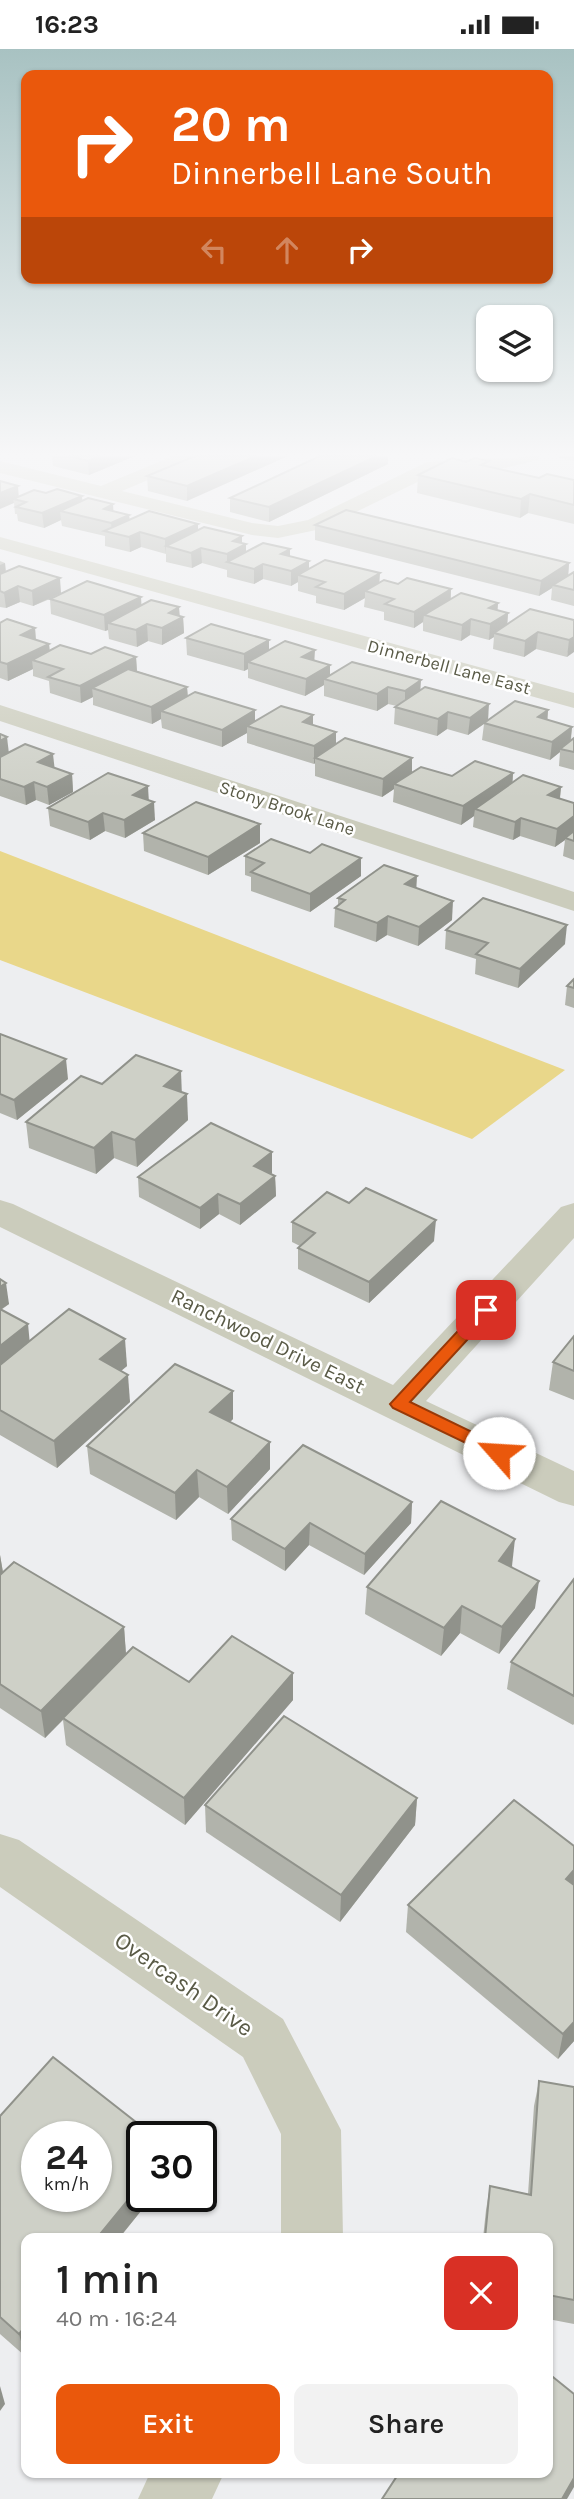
<!DOCTYPE html>
<html lang="en">
<head>
<meta charset="utf-8">
<style>
	body { margin:0; font-family:Karla,sans-serif; background:#f2f2f2; color:#222; height:100vh; display:flex; flex-direction:column; font-size:26px; white-space:nowrap }
	* { box-sizing:border-box; margin:0 }
	p { font-size:23px; color:#767676 }
	.icon { flex:none; width:38px; height:38px; fill:none; stroke:currentColor; stroke-width:2; stroke-linecap:round; stroke-linejoin:round }
	.map { position:relative; flex:1; overflow:hidden }
	.sheet { position:absolute; left:21px; top:2184px; width:532px; height:245px; display:flex; flex-direction:column; background:#fff; border-radius:14px; box-shadow:0 2px 5px #0004 }
	.sheet>* { flex:none }
	.top-card { position:absolute; left:21px; top:21px; width:532px; height:214px; border-radius:14px; box-shadow:0 2px 5px #0004; background:#ea580c; color:#fff; overflow:hidden }
	.tools { position:absolute; left:476px; top:256px; display:grid; gap:14px }
	.tools a { display:grid; place-items:center; width:77px; height:77px; border-radius:14px; background:#fff; box-shadow:0 2px 5px #0004; font-size:35px }
	.speed { position:absolute; left:21px; top:2072px; display:flex; gap:14px; font-size:35px; font-weight:700; text-align:center }
	.speed>* { display:grid; place-content:center; width:91px; height:91px; border-radius:50%; background:#fff; box-shadow:0 2px 5px #0004; line-height:1 }
	.speed small { font-size:18px; font-weight:400 }
	.speed .limit { border:4px solid #111; border-radius:10px; background:#fff; color:#111 }
	.pin { position:absolute; display:grid; place-items:center; width:60px; height:60px; color:#fff; margin:-30px; border-radius:14px; box-shadow:0 4px 10px #0006 }
	.me { position:absolute; width:77px; margin:-38px; rotate:296deg; stroke-linejoin:round; filter:drop-shadow(0 0 5px #0008) }
	.turn { display:flex; align-items:center; gap:24px; height:147px; padding:0 35px; font-size:32px }
	.turn .icon { width:91px; height:91px; stroke-width:2.5 }
	.turn b { display:block; font-size:49px; line-height:60px }
	.lanes { display:flex; align-items:center; height:66px; padding:0 35px; background:#0003; justify-content:center; gap:35px; direction:ltr }
	.lanes .off { opacity:.35 }
	.round { display:grid; place-items:center; flex:none; width:74px; height:74px; border-radius:14px; background:#f2f2f2 }
	.summary { display:flex; align-items:center; justify-content:space-between; height:119px; padding:0 35px }
	h1 { font-size:42px; font-weight:600; line-height:52px }
	.button { display:flex; gap:14px; margin-top:auto; padding:14px 35px }
	.button a { flex:1; height:80px; border-radius:14px; background:#ea580c; color:#fff; font-size:28px; font-weight:600; line-height:80px; text-align:center }
	.button a+a { background:#f2f2f2; color:#222 }
	.status { display:flex; justify-content:space-between; align-items:center; height:49px; padding:0 35px; background:#fff; direction:ltr }
	.status svg { height:19px; fill:currentColor }
	.map>svg:first-child { display:block }
</style>
</head>
<body>
<div class="status"><b>16:23</b><svg viewBox="0 0 49 12"><path d="M0 12V9h3v3zM5 12V6h3v6zM10 12V3h3v9zM15 12V0h3v12zM26 1h20v11H26zM47 4h2v5h-2z"/></svg></div>
<div class="map">
<svg width="574" height="2450" viewBox="0 0 574 2450">
	<rect width="100%" height="100%" fill="#edeef0"/>
	<polygon fill="#e9d78a" points="0,802 565,1021 472,1090 0,911"/>
	<g fill="none" stroke-linecap="round" stroke-linejoin="round">
		<g fill="#cbccbc" fill-rule="evenodd">
			<polygon points="173,407 197,407 195,411 122,442 252,474 278,477 308,471 427,413 540,407 538,411 505,419 438,423 321,480 278,489 252,486 0,424 0,412 101,437"/>
			<polygon points="0,488 574,644 574,659 0,500"/>
			<polygon points="0,656 574,843 574,862 0,672"/>
			<polygon points="0,1151 13,1155 393,1336 561,1158 574,1154 574,1189 426,1352 574,1422 574,1457 559,1453 0,1178"/>
			<polygon points="0,1785 19,1791 283,1970 341,2081 343,2189 281,2189 281,2085 243,2008 0,1838"/>
			<polygon points="150,2424 224,2424 212,2450 138,2450"/>
		</g>
	</g>
	<g fill="#b1b3ab">
		<polygon points="52,407 135,407 89,426 53,417"/>
		<polygon points="195,407 187,452 148,442 147,427"/>
		<polygon points="559,407 574,407 574,412 559,409"/>
		<polygon points="388,415 269,473 230,463 230,449"/>
		<polygon points="489,418 539,429 574,431 574,475 528,464 520,469 417,444 418,426"/>
		<polygon points="0,432 19,448 83,452 113,455 113,462 129,466 130,471 198,475 198,481 242,487 242,495 246,503 290,500 290,507 309,520 379,534 451,540 451,550 498,554 497,561 508,564 507,575 574,571 567,608 536,600 524,608 493,600 494,588 489,591 470,586 461,592 423,582 423,573 414,579 384,571 384,563 364,558 365,549 344,561 316,554 316,547 298,542 298,533 291,537 263,530 254,535 227,528 227,521 202,514 192,519 166,513 166,505 141,498 130,503 105,497 105,487 62,477 61,471 44,479 18,472 17,465 15,465 14,454"/>
		<polygon points="315,476 569,514 568,526 574,523 574,557 551,551 552,539 539,547 315,491"/>
		<polygon points="0,512 5,514 6,523 61,544 141,548 141,556 183,568 184,584 162,596 148,592 137,598 109,590 108,581 105,582 51,565 50,550 33,557 20,553 6,559 0,558"/>
		<polygon points="0,574 35,579 36,591 49,595 50,602 91,605 136,608 137,622 187,638 188,647 255,672 313,676 336,683 336,695 412,724 452,727 513,724 512,734 561,738 560,750 574,754 574,811 563,807 565,791 555,798 520,787 513,791 473,778 474,767 461,776 393,753 394,740 382,748 315,727 315,714 314,715 247,694 247,684 222,698 162,679 161,670 152,675 93,656 93,648 81,654 50,644 49,632 33,627 33,620 8,632 0,629"/>
		<polygon points="186,589 269,591 269,601 315,611 330,627 421,641 488,671 548,661 547,671 572,678 571,691 574,689 574,721 559,717 560,703 550,711 482,691 484,675 468,686 447,680 437,687 394,675 395,658 397,657 388,655 377,662 324,647 324,636 305,647 248,629 248,620 244,622 187,606"/>
		<polygon points="0,685 9,704 72,725 73,743 49,756 36,751 26,756 0,747"/>
		<polygon points="149,751 155,771 125,789 105,782 90,791 50,777 48,759"/>
		<polygon points="260,775 260,794 208,826 144,802 143,784"/>
		<polygon points="310,804 361,809 361,827 310,863 251,842 251,828 245,826 245,807"/>
		<polygon points="417,839 452,871 418,897 387,886 376,893 334,878 335,859 338,857 338,849"/>
		<polygon points="446,881 565,895 518,939 475,925 476,910 445,900"/>
		<polygon points="574,930 574,959 565,956 567,937"/>
		<polygon points="0,985 68,1030 17,1071 0,1064"/>
		<polygon points="102,1035 182,1043 188,1071 137,1118 114,1109 96,1125 29,1099 26,1073"/>
		<polygon points="272,1124 271,1125 275,1127 276,1147 240,1176 219,1165 200,1180 139,1148 138,1128"/>
		<polygon points="349,1154 434,1192 369,1254 298,1220 298,1199 300,1197 292,1193 292,1173"/>
		<polygon points="0,1230 9,1255 1,1261 30,1292 127,1317 121,1322 130,1353 57,1419 0,1386"/>
		<polygon points="574,1287 574,1351 549,1341 553,1313"/>
		<polygon points="233,1370 230,1373 270,1420 228,1465 199,1448 176,1471 90,1425 87,1397"/>
		<polygon points="412,1453 411,1474 364,1526 309,1496 285,1522 232,1491 231,1470"/>
		<polygon points="0,1506 3,1523 124,1578 126,1605 189,1633 293,1651 185,1776 66,1696 63,1671 45,1689 0,1659"/>
		<polygon points="512,1517 535,1559 499,1605 460,1584 441,1607 365,1565 367,1538"/>
		<polygon points="574,1530 574,1675 573,1676 507,1640 511,1613"/>
		<polygon points="417,1749 415,1776 340,1873 206,1783 205,1756"/>
		<polygon points="574,1797 574,1992 558,2010 406,1883 408,1856"/>
		<polygon points="539,2032 574,2038 574,2275 548,2270 548,2189 483,2189 486,2161 490,2137 528,2145 534,2057"/>
		<polygon points="0,2067 142,2147 153,2147 25,2307 0,2285"/>
	</g>
	<g fill="#90928b">
		<polygon points="100,407 135,407 89,426 88,412"/>
		<polygon points="256,407 288,407 187,452 187,437"/>
		<polygon points="377,407 388,407 388,415 269,473 269,458"/>
		<polygon points="18,437 19,451 13,450 14,454 0,460 0,444"/>
		<polygon points="530,445 528,464 520,469 521,450"/>
		<polygon points="82,447 83,461 60,462 61,471 44,479 42,464"/>
		<polygon points="113,455 114,470 104,460"/>
		<polygon points="129,466 130,481 112,484 111,474"/>
		<polygon points="198,475 198,490 166,497 165,505 165,490"/>
		<polygon points="140,483 141,498 130,503 129,488"/>
		<polygon points="242,487 242,497 246,495 246,511 227,513 227,505 233,492"/>
		<polygon points="201,499 202,514 192,519 191,504"/>
		<polygon points="290,500 290,516 281,505"/>
		<polygon points="309,512 309,527 298,526 298,533 291,537 291,522"/>
		<polygon points="5,514 6,529 0,532 0,516"/>
		<polygon points="569,514 568,530 553,536 552,539 539,547 541,532"/>
		<polygon points="263,515 263,530 254,535 254,520"/>
		<polygon points="380,524 379,540 365,542 365,549 344,561 344,545"/>
		<polygon points="60,529 61,544 33,557 32,542"/>
		<polygon points="18,537 20,553 6,559 4,544"/>
		<polygon points="451,540 450,555 424,566 423,573 414,579 414,563"/>
		<polygon points="141,548 142,564 108,574 108,581 105,582 104,566"/>
		<polygon points="498,554 497,570 488,575 489,559"/>
		<polygon points="179,558 180,569 183,568 184,584 162,596 162,579 169,564"/>
		<polygon points="508,564 507,580 494,584 494,588 489,591 490,575"/>
		<polygon points="471,570 470,586 461,592 462,576"/>
		<polygon points="147,575 148,592 137,598 136,581"/>
		<polygon points="35,579 36,595 21,586"/>
		<polygon points="538,583 536,600 524,608 525,592"/>
		<polygon points="574,588 574,603 567,608 569,591"/>
		<polygon points="269,591 269,607 248,613 248,620 244,622 244,605"/>
		<polygon points="49,595 50,611 32,611 33,620 8,632 7,615"/>
		<polygon points="315,601 314,617 302,608"/>
		<polygon points="136,608 137,624 92,639 93,648 81,654 80,637"/>
		<polygon points="330,616 330,632 324,630 324,636 305,647 306,630"/>
		<polygon points="421,631 420,648 405,659 405,642"/>
		<polygon points="187,638 188,655 161,662 161,670 152,675 151,658"/>
		<polygon points="388,638 388,655 377,662 377,645"/>
		<polygon points="489,655 488,672 468,686 470,669"/>
		<polygon points="255,661 255,678 247,677 247,684 222,698 222,681"/>
		<polygon points="548,661 547,678 538,668"/>
		<polygon points="448,663 447,680 437,687 438,670"/>
		<polygon points="313,666 313,684 303,673"/>
		<polygon points="572,678 570,695 560,700 560,703 550,711 552,693"/>
		<polygon points="336,683 336,701 315,709 315,714 314,715 314,697"/>
		<polygon points="7,688 9,705 0,710 0,692"/>
		<polygon points="53,705 55,723 38,713"/>
		<polygon points="412,709 412,727 394,735 394,740 382,748 383,730"/>
		<polygon points="513,724 512,742 475,760 474,767 461,776 463,757"/>
		<polygon points="72,725 73,743 49,756 47,738"/>
		<polygon points="34,733 36,751 26,756 24,738"/>
		<polygon points="148,737 149,755 133,746"/>
		<polygon points="561,738 559,756 548,746"/>
		<polygon points="154,753 155,771 125,789 124,771"/>
		<polygon points="103,764 105,782 90,791 88,773"/>
		<polygon points="574,767 574,784 565,789 565,791 555,798 557,780"/>
		<polygon points="521,769 520,787 513,791 515,773"/>
		<polygon points="260,775 260,794 208,826 208,808"/>
		<polygon points="361,809 361,827 310,863 310,845"/>
		<polygon points="417,827 416,846 405,835"/>
		<polygon points="453,852 452,871 418,897 419,878"/>
		<polygon points="388,867 387,886 376,893 377,874"/>
		<polygon points="567,876 565,895 518,939 520,920"/>
		<polygon points="66,1010 68,1030 17,1071 14,1051"/>
		<polygon points="181,1022 182,1048 164,1037"/>
		<polygon points="187,1045 188,1071 137,1118 135,1091"/>
		<polygon points="112,1083 114,1109 96,1125 94,1099"/>
		<polygon points="272,1103 272,1124 255,1138 254,1117"/>
		<polygon points="275,1127 276,1147 240,1176 240,1155"/>
		<polygon points="218,1145 219,1165 200,1180 200,1159"/>
		<polygon points="436,1171 434,1192 369,1254 369,1233"/>
		<polygon points="6,1234 9,1255 0,1261 0,1238"/>
		<polygon points="28,1275 30,1296 0,1321 0,1297"/>
		<polygon points="125,1290 127,1317 102,1337 100,1310"/>
		<polygon points="128,1326 130,1353 57,1419 54,1392"/>
		<polygon points="233,1342 233,1370 212,1390 210,1363"/>
		<polygon points="270,1393 270,1420 228,1465 227,1438"/>
		<polygon points="197,1421 199,1448 176,1471 175,1444"/>
		<polygon points="412,1453 411,1474 364,1526 365,1505"/>
		<polygon points="310,1474 309,1496 285,1522 285,1500"/>
		<polygon points="515,1490 512,1517 495,1539 499,1512"/>
		<polygon points="0,1506 3,1524 0,1527"/>
		<polygon points="539,1532 535,1559 499,1605 502,1578"/>
		<polygon points="462,1557 460,1584 441,1607 444,1579"/>
		<polygon points="124,1578 126,1606 45,1689 41,1662"/>
		<polygon points="293,1624 293,1651 185,1776 184,1749"/>
		<polygon points="417,1749 415,1776 340,1873 341,1846"/>
		<polygon points="574,1821 574,1843 566,1830"/>
		<polygon points="574,1973 574,1992 558,2010 563,1985"/>
		<polygon points="142,2134 142,2147 153,2147 119,2189 97,2189"/>
		<polygon points="26,2276 26,2305 25,2307 19,2285"/>
		<polygon points="0,2337 5,2355 0,2362"/>
		<polygon points="574,2429 574,2438 567,2450 562,2450"/>
	</g>
	<g fill="#ced0c7" stroke="#90928b" stroke-width="2" fill-rule="evenodd">
		<polygon points="69,407 100,407 88,412"/>
		<polygon points="195,407 256,407 187,437 147,427"/>
		<polygon points="320,407 377,407 269,458 230,449"/>
		<polygon points="452,409 466,413 475,409 489,412 481,416 539,429 547,425 574,431 574,456 530,445 521,450 418,426"/>
		<polygon points="0,432 18,437 0,444"/>
		<polygon points="57,440 82,447 42,464 16,458 26,453 13,450 34,441 46,444"/>
		<polygon points="88,449 113,455 104,460 129,466 111,474 60,462"/>
		<polygon points="346,461 569,514 541,532 315,476"/>
		<polygon points="149,462 198,475 165,490 140,483 129,488 104,482"/>
		<polygon points="204,478 242,487 233,492 246,495 227,505 201,499 191,504 166,497"/>
		<polygon points="263,494 290,500 281,505 309,512 291,522 263,515 254,520 227,513"/>
		<polygon points="325,511 380,524 344,545 316,538 325,533 298,526"/>
		<polygon points="19,517 60,529 32,542 18,537 4,544 0,542 0,525"/>
		<polygon points="574,523 574,541 553,536"/>
		<polygon points="407,529 451,540 414,563 385,555 394,550 365,542 384,531 398,535"/>
		<polygon points="87,532 141,548 104,566 50,550"/>
		<polygon points="461,544 498,554 489,559 508,564 490,575 471,570 462,576 424,566"/>
		<polygon points="151,551 179,558 169,564 183,568 162,579 147,575 136,581 108,574"/>
		<polygon points="530,560 574,571 574,588 569,591 538,583 525,592 494,584"/>
		<polygon points="7,570 35,579 21,586 49,595 7,615 0,613 0,574"/>
		<polygon points="211,575 269,591 244,605 186,589"/>
		<polygon points="285,592 315,601 302,608 330,616 306,630 248,613"/>
		<polygon points="60,596 91,605 105,598 136,608 80,637 48,628 63,620 32,611"/>
		<polygon points="352,613 421,631 405,642 388,638 377,645 324,630"/>
		<polygon points="128,620 187,638 151,658 92,639"/>
		<polygon points="425,638 489,655 470,669 448,663 438,670 395,658"/>
		<polygon points="195,643 255,661 222,681 161,662"/>
		<polygon points="515,652 548,661 538,668 572,678 552,693 484,674"/>
		<polygon points="281,657 313,666 303,673 336,683 314,697 247,677"/>
		<polygon points="0,685 7,688 0,692"/>
		<polygon points="345,689 412,709 383,730 315,709"/>
		<polygon points="574,689 574,703 560,700"/>
		<polygon points="25,695 53,705 38,713 72,725 47,738 34,733 24,738 0,730 0,708"/>
		<polygon points="475,712 513,724 463,757 394,735 421,718 452,727"/>
		<polygon points="108,724 148,737 133,746 154,753 124,771 103,764 88,773 48,759"/>
		<polygon points="523,726 561,738 548,746 574,754 574,767 557,780 521,769 515,773 475,760"/>
		<polygon points="196,753 260,775 208,808 143,784"/>
		<polygon points="574,782 574,792 565,789"/>
		<polygon points="271,790 310,804 322,795 361,809 310,845 251,823 264,814 245,807"/>
		<polygon points="384,816 417,827 405,835 453,852 419,878 388,867 377,874 335,859 345,851 338,849"/>
		<polygon points="483,849 567,876 520,920 476,905 488,894 446,881"/>
		<polygon points="574,930 574,939 567,937"/>
		<polygon points="0,985 66,1010 14,1051 0,1045"/>
		<polygon points="136,1006 181,1022 164,1037 187,1045 135,1091 112,1083 94,1099 26,1073 81,1027 102,1035"/>
		<polygon points="211,1074 272,1103 254,1117 275,1127 240,1155 218,1145 200,1159 138,1128"/>
		<polygon points="366,1139 436,1171 369,1233 298,1199 315,1184 292,1173 327,1143 349,1154"/>
		<polygon points="0,1230 6,1234 0,1238"/>
		<polygon points="0,1260 28,1275 0,1297"/>
		<polygon points="69,1260 125,1290 100,1310 128,1326 54,1392 0,1361 0,1316"/>
		<polygon points="574,1287 574,1322 553,1313"/>
		<polygon points="175,1315 233,1342 210,1363 270,1393 227,1438 197,1421 175,1444 87,1397"/>
		<polygon points="303,1396 412,1453 365,1505 310,1474 285,1500 231,1470"/>
		<polygon points="441,1452 515,1490 499,1512 539,1532 502,1578 462,1557 444,1579 367,1538"/>
		<polygon points="14,1513 124,1578 41,1662 0,1635 0,1526"/>
		<polygon points="574,1530 574,1647 511,1613"/>
		<polygon points="232,1587 293,1624 184,1749 63,1669 133,1598 189,1633"/>
		<polygon points="284,1667 417,1749 341,1846 205,1756"/>
		<polygon points="514,1751 574,1797 574,1821 566,1830 574,1836 574,1973 563,1985 408,1856"/>
		<path d="M 53,2008 L 155,2088 L 142,2088 L 142,2134 L 97,2189 L 26,2189 L 26,2276 L 19,2285 L 0,2268 L 0,2067 ZM 37,2088 L 96,2088 L 96,2147 L 37,2147 Z"/>
		<polygon points="539,2032 574,2038 574,2251 548,2246 548,2189 485,2189 490,2137 531,2146"/>
		<polygon points="548,2324 574,2345 574,2429 562,2450 382,2450 399,2424 548,2424"/>
	</g>
	<linearGradient id="sky" x2="0" y2="1"><stop stop-color="#a8c2c2"/><stop offset="0.54" stop-color="#f7f7f8"/><stop offset="1" stop-color="#f7f7f8" stop-opacity="0"/></linearGradient>
	<rect width="574" height="750" fill="url(#sky)"/>
	<polygon fill="#ea580c" stroke="#983908" stroke-width="2" points="486,1255 494,1261 492,1264 410,1353 505,1399 508,1404 505,1408 499,1410 393,1359 390,1355 481,1257"/>
	<g text-anchor="middle" stroke-width="5" stroke-linejoin="round" paint-order="stroke">
		<g font-size="18" fill="#595a46" stroke="#fff">
			<text transform="translate(449 618) rotate(15)" y="6">Dinnerbell Lane East</text>
			<text transform="translate(287 759) rotate(18)" y="6">Stony Brook Lane</text>
		</g>
		<g font-size="21" fill="#595a46" stroke="#fff">
			<text transform="translate(268 1292) rotate(26)" y="7">Ranchwood Drive East</text>
		</g>
		<g font-size="24" fill="#595a46" stroke="#fff">
			<text transform="translate(184 1935) rotate(35)" y="8">Overcash Drive</text>
		</g>
	</g>
</svg>
<div class="tools">
<a><svg class="icon" aria-label="layers" viewBox="0 0 24 24"><path d="M12 4l9 5-9 5-9-5zM3 14l9 5 9-5"/></svg></a>
</div>
<div class="speed"><div>24<small>km/h</small></div><div class="limit">30</div></div>
<div class="pin" style="left:486px;top:1261px;background:#d93025"><svg class="icon" aria-label="arrive" viewBox="0 0 24 24"><path d="M6 21V4h12l-3 4 3 4H6"/></svg></div>
<svg class="me" style="left:499px;top:1404px" viewBox="-20 -20 40 40"><circle r="19" fill="#fff"/><path d="M0-13L10 11 0 6-10 11z" fill="#ea580c"/></svg>
<div class="top-card">
<div class="turn"><svg class="icon" aria-label="right" viewBox="0 0 24 24"><path d="M7 20v-9h11M14 6l5 5-5 5"/></svg><div><b>20 m</b>Dinnerbell Lane South</div></div>
<div class="lanes"><svg class="icon off" aria-label="left" viewBox="0 0 24 24"><path d="M17 20v-9H6M10 6l-5 5 5 5"/></svg><svg class="icon off" aria-label="ahead" viewBox="0 0 24 24"><path d="M12 20V5M6 11l6-6 6 6"/></svg><svg class="icon" aria-label="right" viewBox="0 0 24 24"><path d="M7 20v-9h11M14 6l5 5-5 5"/></svg></div>
</div>
<section class="sheet">
<div class="summary"><div><h1>1 min</h1><p>40 m · 16:24</p></div><a class="round" style="background:#d93025;color:#fff"><svg class="icon" aria-label="close" viewBox="0 0 24 24"><path d="M6 6l12 12M18 6L6 18"/></svg></a></div>
<div class="button"><a>Exit</a><a>Share</a></div>
</section>
</div>
</body>
</html>
